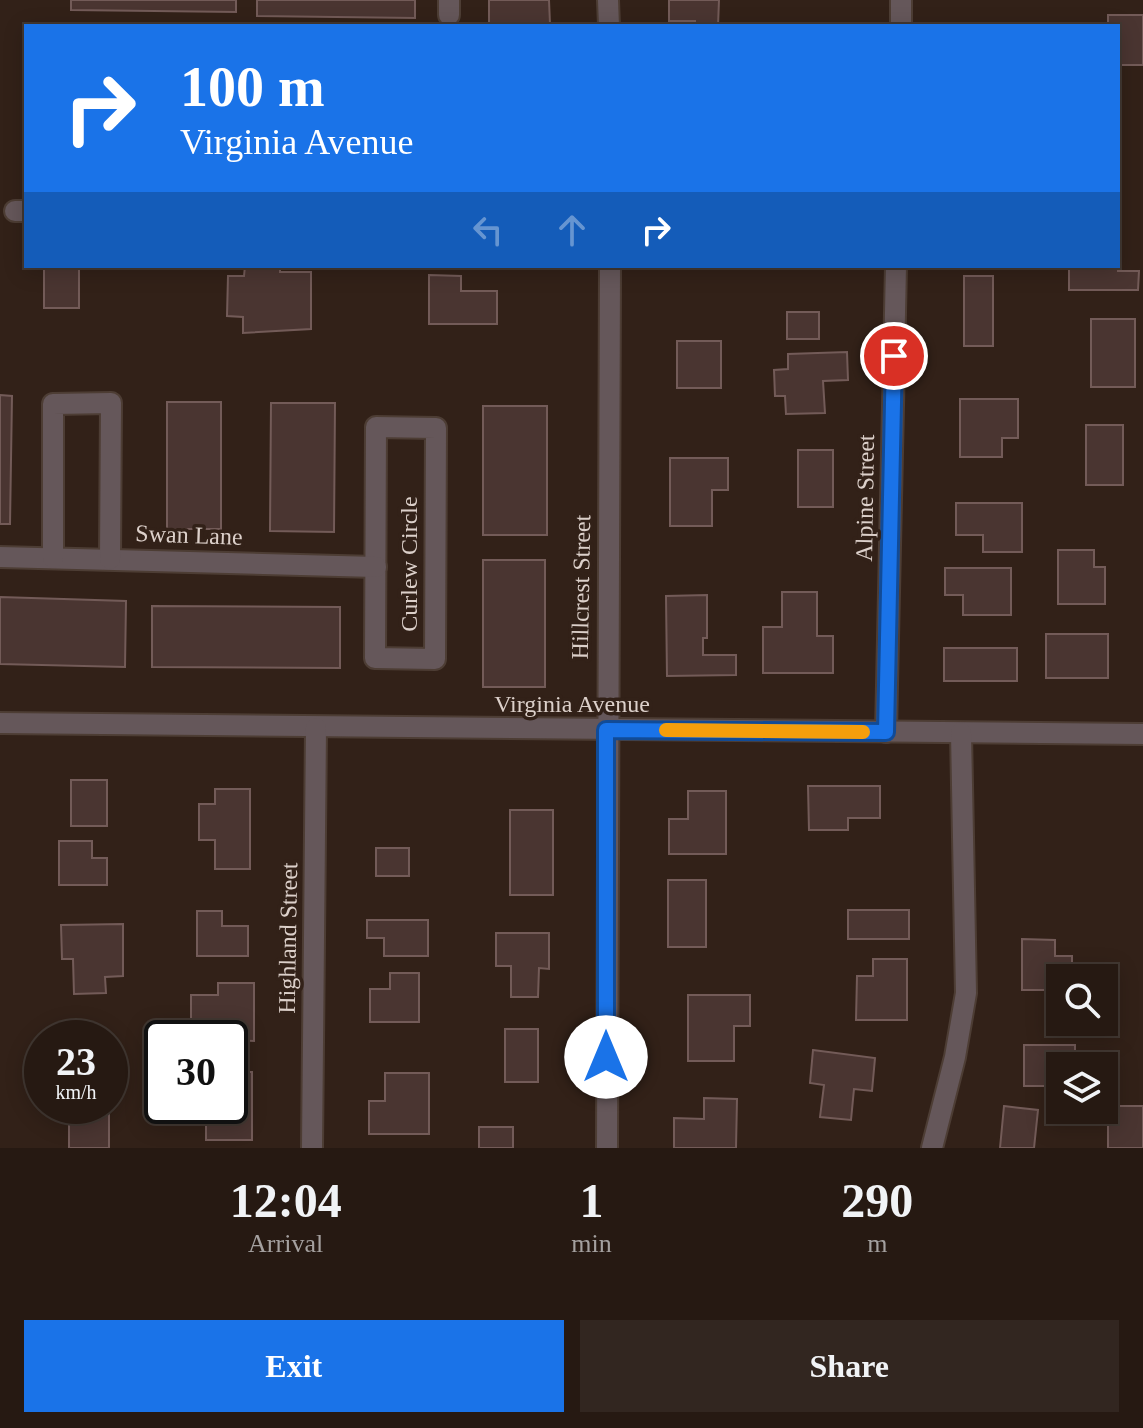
<!DOCTYPE html>
<html lang="en">
<head>
<meta charset="utf-8">
<style>
	body { margin:0; font-family:Georgia,serif; background:#322620; color:#f1f3f6; height:100vh; display:flex; flex-direction:column; font-size:30px; white-space:nowrap }
	* { box-sizing:border-box; margin:0 }
	p { font-size:26px; color:#a4a09f }
	.icon { flex:none; width:44px; height:44px; fill:none; stroke:currentColor; stroke-width:2; stroke-linecap:round; stroke-linejoin:round }
	.map { position:relative; height:1148px; overflow:hidden }
	.sheet { display:flex; flex-direction:column; background:#261912; flex:1 }
	.sheet>* { flex:none }
	.hud { position:absolute; left:24px; top:24px; width:1096px; height:244px; border-radius:0px; box-shadow:0 4px 20px #0003,0 0 0 2px #423832; background:#1a73e8; color:#fff; overflow:hidden }
	.controls { position:absolute; left:1046px; top:964px; display:grid; gap:16px }
	.controls a { display:grid; place-items:center; width:72px; height:72px; border-radius:0px; background:#261912; box-shadow:0 4px 20px #0003,0 0 0 2px #423832; font-size:40px }
	.speed { position:absolute; left:24px; top:1020px; display:flex; gap:16px; font-size:40px; font-weight:700; text-align:center }
	.speed>* { display:grid; place-content:center; width:104px; height:104px; border-radius:50%; background:#261912; box-shadow:0 4px 20px #0003,0 0 0 2px #423832; line-height:1 }
	.speed small { font-size:20px; font-weight:400 }
	.speed .limit { border:4px solid #111; border-radius:12px; background:#fff; color:#111 }
	.pin { position:absolute; display:grid; place-items:center; width:68px; height:68px; color:#fff; margin:-34px; border:4px solid #fff; border-radius:50%; box-shadow:0 2px 8px #0007 }
	.me { position:absolute; width:88px; margin:-44px; rotate:0deg; stroke-linejoin:round; filter:drop-shadow(0 0 6px #0008) }
	.turn { display:flex; align-items:center; gap:28px; height:168px; padding:0 24px; font-size:36px }
	.turn .icon { width:104px; height:104px; stroke-width:2.5 }
	.turn b { display:block; font-size:56px; line-height:68px }
	.lanes { display:flex; align-items:center; height:76px; padding:0 24px; background:#0003; justify-content:center; gap:40px; direction:ltr }
	.lanes .off { opacity:.35 }
	.eta { display:flex; justify-content:space-evenly; align-items:center; height:136px; text-align:center }
	.eta b { font-size:48px; font-weight:700; line-height:56px }
	.primary-button { display:flex; gap:16px; margin-top:auto; padding:16px 24px }
	.primary-button a { flex:1; height:92px; border-radius:0px; background:#1a73e8; color:#fff; font-size:32px; font-weight:700; line-height:92px; text-align:center }
	.primary-button a+a { background:#322620; color:#f1f3f6 }
	.map>svg:first-child { display:block }
</style>
</head>
<body>
<div class="map">
<svg width="1143" height="1148" viewBox="0 0 1143 1148">
	<rect width="100%" height="100%" fill="#322118"/>
	<g fill="#4a3531" stroke="#735b58" stroke-width="2">
		<polygon points="71,0 236,0 236,12 71,10"/>
		<polygon points="257,0 415,0 415,18 257,16"/>
		<polygon points="489,0 549,0 550,24 489,24"/>
		<polygon points="669,0 719,0 718,26 695,26 695,21 669,21"/>
		<polygon points="1108,15 1143,15 1143,65 1118,65 1118,26 1108,26"/>
		<polygon points="1118,231 1118,271 1139,271 1138,290 1069,290 1069,266 1118,266"/>
		<rect x="44" y="266" width="35" height="42"/>
		<polygon points="245,266 280,266 280,272 311,272 311,329 243,333 243,317 227,316 228,276 244,276"/>
		<polygon points="429,275 461,276 461,291 497,291 497,324 429,324"/>
		<rect x="964" y="276" width="29" height="70"/>
		<rect x="787" y="312" width="32" height="27"/>
		<rect x="1091" y="319" width="44" height="68"/>
		<rect x="677" y="341" width="44" height="47"/>
		<polygon points="847,352 848,380 823,381 825,413 786,414 785,396 775,396 774,370 788,369 788,354"/>
		<polygon points="0,395 12,396 10,524 0,524"/>
		<polygon points="960,399 1018,399 1018,438 1002,438 1002,457 960,457"/>
		<rect x="167" y="402" width="54" height="127"/>
		<polygon points="271,403 335,403 334,532 270,531"/>
		<rect x="483" y="406" width="64" height="129"/>
		<rect x="1086" y="425" width="37" height="60"/>
		<rect x="798" y="450" width="35" height="57"/>
		<polygon points="670,458 728,458 728,490 712,490 712,526 670,526"/>
		<polygon points="956,503 1022,503 1022,552 983,552 983,535 956,535"/>
		<polygon points="1058,550 1094,550 1094,567 1105,567 1105,604 1058,604"/>
		<rect x="483" y="560" width="62" height="127"/>
		<polygon points="945,568 1011,568 1011,615 963,615 963,595 945,595"/>
		<polygon points="782,592 817,592 817,636 833,636 833,673 763,673 763,627 782,627"/>
		<polygon points="707,595 707,638 703,638 703,655 736,655 736,675 667,676 666,596"/>
		<polygon points="0,597 126,601 125,667 0,664"/>
		<polygon points="152,606 340,607 340,668 152,667"/>
		<rect x="1046" y="634" width="62" height="44"/>
		<rect x="944" y="648" width="73" height="33"/>
		<rect x="71" y="780" width="36" height="46"/>
		<polygon points="808,786 880,786 880,818 848,818 848,830 809,830"/>
		<polygon points="215,789 250,789 250,869 215,869 215,840 199,840 199,804 215,804"/>
		<polygon points="688,791 726,791 726,854 669,854 669,819 688,819"/>
		<rect x="510" y="810" width="43" height="85"/>
		<polygon points="59,841 92,841 92,858 107,858 107,885 59,885"/>
		<rect x="376" y="848" width="33" height="28"/>
		<rect x="668" y="880" width="38" height="67"/>
		<rect x="848" y="910" width="61" height="29"/>
		<polygon points="197,911 222,911 222,926 248,926 248,956 197,956"/>
		<polygon points="367,920 428,920 428,956 384,956 384,938 367,938"/>
		<polygon points="123,924 123,976 105,977 106,993 74,994 73,959 62,959 61,925"/>
		<polygon points="496,933 549,933 549,969 539,968 538,997 511,997 511,966 496,966"/>
		<polygon points="1022,939 1055,940 1055,956 1072,956 1072,978 1060,978 1060,990 1022,990"/>
		<polygon points="873,959 907,959 907,1020 856,1020 857,976 873,976"/>
		<polygon points="390,973 419,973 419,1022 370,1022 370,989 390,989"/>
		<polygon points="218,983 254,983 254,1041 191,1038 191,995 218,995"/>
		<polygon points="688,995 750,995 750,1026 734,1026 734,1061 688,1061"/>
		<rect x="505" y="1029" width="33" height="53"/>
		<rect x="61" y="1031" width="30" height="7"/>
		<polygon points="1024,1045 1075,1045 1075,1066 1060,1066 1060,1086 1024,1086"/>
		<polygon points="813,1050 875,1058 872,1091 854,1089 851,1120 820,1117 824,1085 810,1083"/>
		<polygon points="230,1072 252,1072 252,1140 206,1140 206,1106 230,1106"/>
		<polygon points="385,1073 429,1073 429,1134 369,1134 369,1101 385,1101"/>
		<polygon points="704,1098 737,1099 736,1148 674,1148 674,1118 704,1119"/>
		<rect x="69" y="1106" width="40" height="42"/>
		<polygon points="1004,1106 1038,1110 1034,1148 1000,1148"/>
		<rect x="1108" y="1106" width="35" height="42"/>
		<rect x="479" y="1127" width="34" height="21"/>
	</g>
	<g fill="none" stroke-linecap="round" stroke-linejoin="round">
		<g stroke="#4d3d34" stroke-width="24">
			<g id="minor">
				<polyline points="449,0 449,15"/>
				<polyline points="608,0 609,26"/>
				<polyline points="901,26 901,0"/>
				<polyline points="15,211 26,211"/>
				<polygon points="376,427 436,428 435,659 375,658"/>
				<polyline points="0,557 376,567"/>
				<polyline points="53,558 53,404 111,403 110,559"/>
				<polyline points="0,723 1143,734"/>
				<polyline points="886,732 896,266"/>
				<polyline points="312,1148 316,728"/>
				<polyline points="607,1148 610,266"/>
				<polyline points="932,1148 955,1057 966,993 961,733"/>
			</g>
		</g>
		<use href="#minor" stroke="#65575a" stroke-width="20"/>
	</g>
	<g fill="none" stroke-linecap="round" stroke-linejoin="round">
		<g stroke="#114b97" stroke-width="20">
			<polyline id="route" points="606,1057 606,730 886,732 894,356"/>
		</g>
		<use href="#route" stroke="#1a73e8" stroke-width="14"/>
		<polyline stroke="#f59e0b" stroke-width="14" points="666,730 863,732"/>
	</g>
	<g text-anchor="middle" stroke-width="7" stroke-linejoin="round" paint-order="stroke">
		<g font-size="24" fill="#dcd0ca" stroke="#322118">
			<text transform="translate(865 498) rotate(-89)" y="8">Alpine Street</text>
			<text transform="translate(189 535) rotate(2)" y="8">Swan Lane</text>
			<text transform="translate(409 564) rotate(-90)" y="8">Curlew Circle</text>
			<text transform="translate(581 587) rotate(-89)" y="8">Hillcrest Street</text>
			<text x="572" y="712">Virginia Avenue</text>
			<text transform="translate(288 938) rotate(-89)" y="8">Highland Street</text>
		</g>
	</g>
</svg>
<div class="controls">
<a><svg class="icon" aria-label="search" viewBox="0 0 24 24"><circle cx="10" cy="10" r="6"/><path d="M15 15l6 6"/></svg></a>
<a><svg class="icon" aria-label="layers" viewBox="0 0 24 24"><path d="M12 4l9 5-9 5-9-5zM3 14l9 5 9-5"/></svg></a>
</div>
<div class="speed"><div>23<small>km/h</small></div><div class="limit">30</div></div>
<div class="pin" style="left:894px;top:356px;background:#d93025"><svg class="icon" aria-label="arrive" viewBox="0 0 24 24"><path d="M6 21V4h12l-3 4 3 4H6"/></svg></div>
<svg class="me" style="left:606px;top:1057px" viewBox="-20 -20 40 40"><circle r="19" fill="#fff"/><path d="M0-13L10 11 0 6-10 11z" fill="#1a73e8"/></svg>
<div class="hud">
<div class="turn"><svg class="icon" aria-label="right" viewBox="0 0 24 24"><path d="M7 20v-9h11M14 6l5 5-5 5"/></svg><div><b>100 m</b>Virginia Avenue</div></div>
<div class="lanes"><svg class="icon off" aria-label="left" viewBox="0 0 24 24"><path d="M17 20v-9H6M10 6l-5 5 5 5"/></svg><svg class="icon off" aria-label="ahead" viewBox="0 0 24 24"><path d="M12 20V5M6 11l6-6 6 6"/></svg><svg class="icon" aria-label="right" viewBox="0 0 24 24"><path d="M7 20v-9h11M14 6l5 5-5 5"/></svg></div>
</div>
</div>
<section class="sheet">
<div class="eta">
<div><b>12:04</b><p>Arrival</p></div>
<div><b>1</b><p>min</p></div>
<div><b>290</b><p>m</p></div>
</div>
<div class="primary-button"><a>Exit</a><a>Share</a></div>
</section>
</body>
</html>
